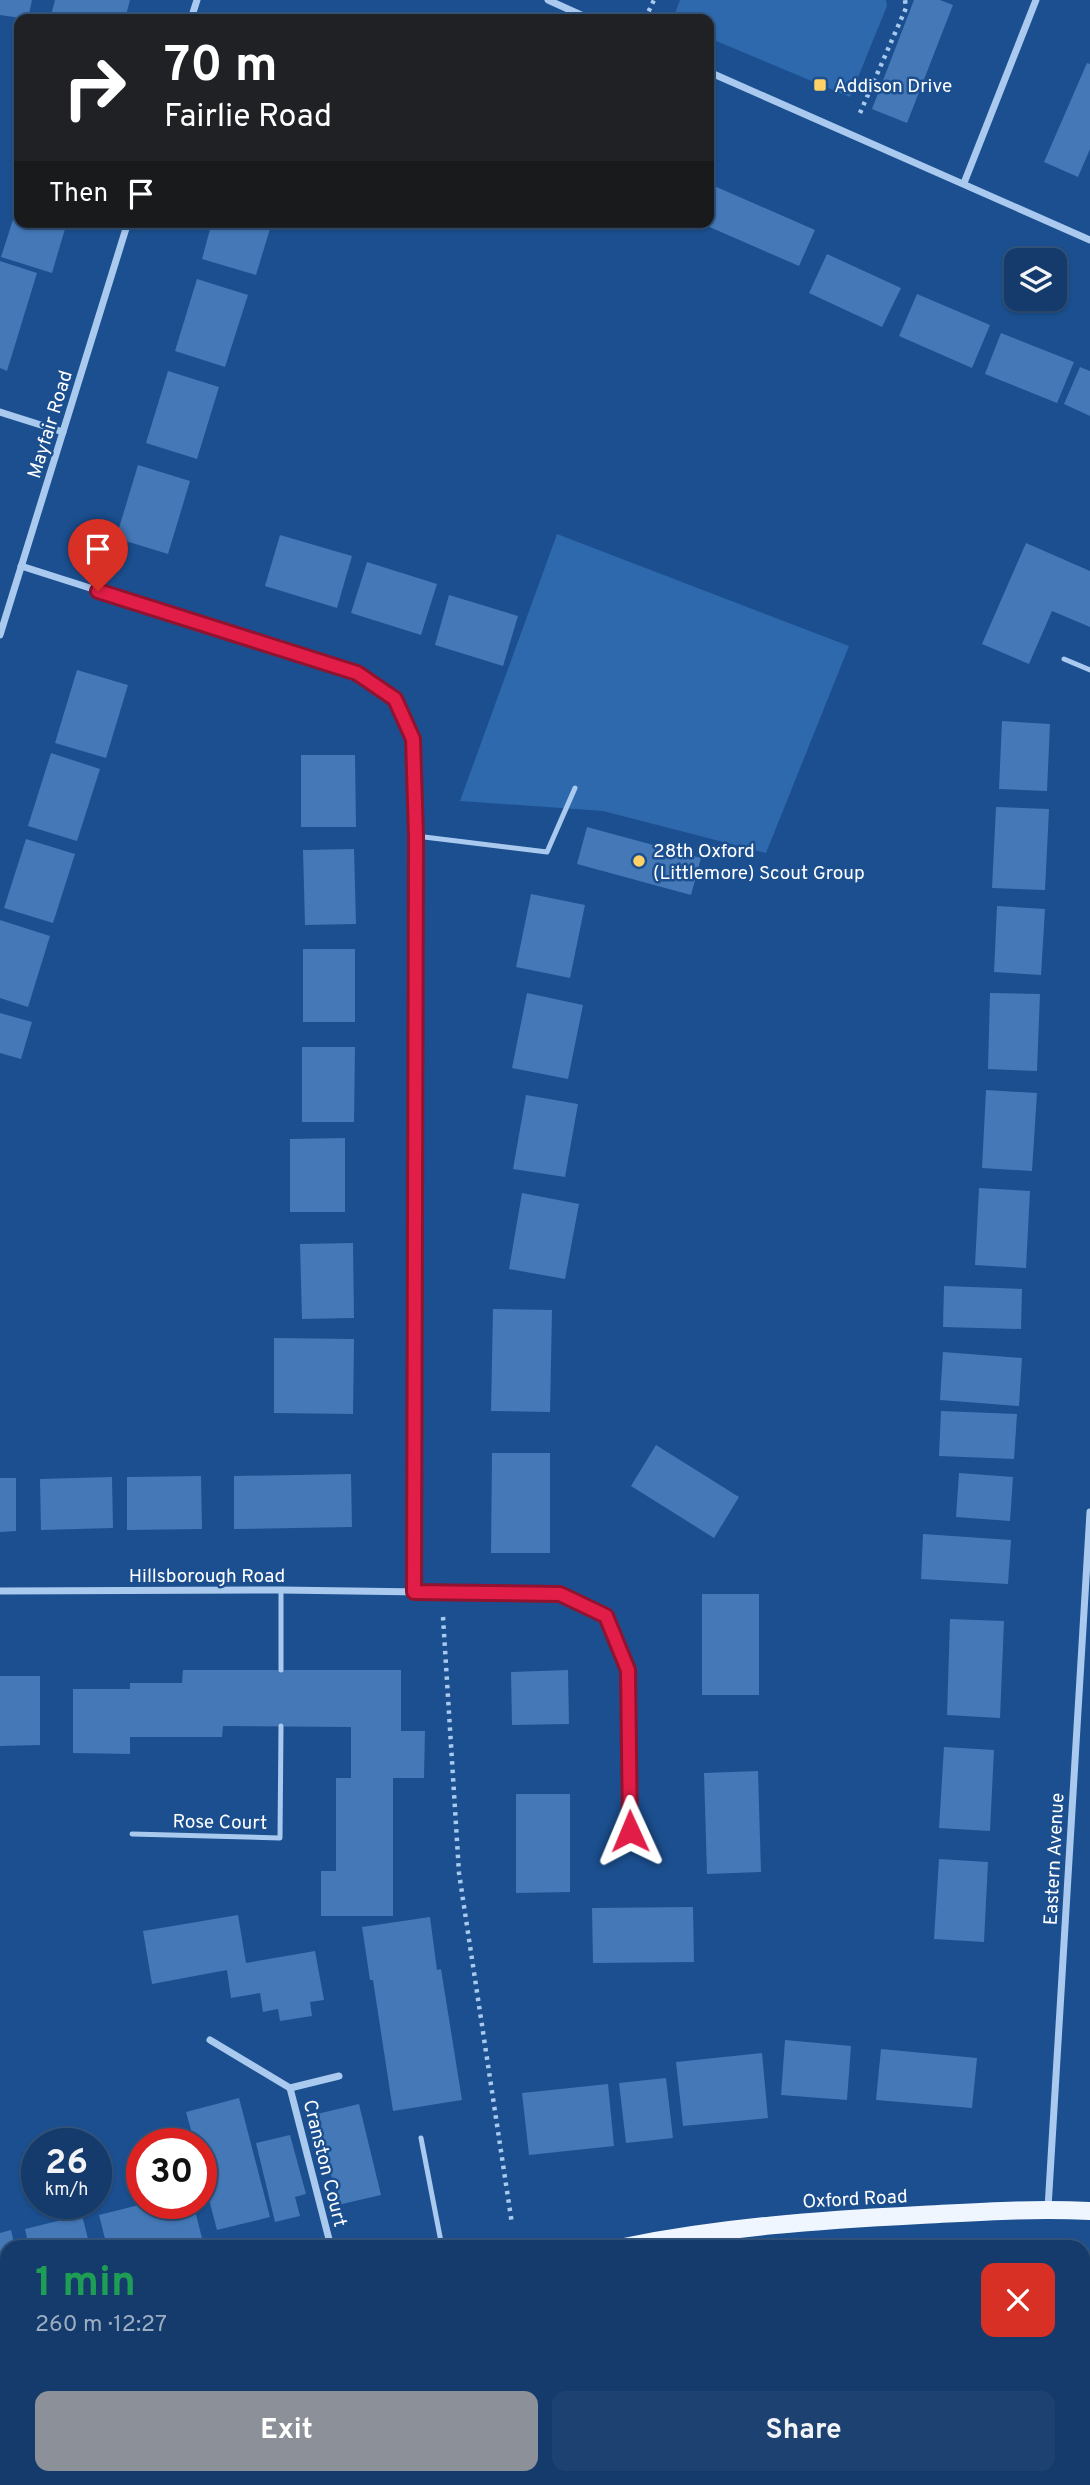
<!DOCTYPE html>
<html lang="en">
<head>
<meta charset="utf-8">
<style>
	body { margin:0; font-family:Overpass,sans-serif; background:#1d4271; color:#f1f3f6; height:100vh; display:flex; flex-direction:column; font-size:26px; white-space:nowrap }
	* { box-sizing:border-box; margin:0 }
	p { font-size:23px; color:#9dadc1 }
	.icon { flex:none; width:38px; height:38px; fill:none; stroke:currentColor; stroke-width:2; stroke-linecap:round; stroke-linejoin:round }
	.map { position:relative; flex:1; overflow:hidden }
	.sheet { position:absolute; left:0px; top:2240px; width:1090px; height:245px; display:flex; flex-direction:column; background:#143b6b; border-radius:21px 21px 0 0; box-shadow:0 2px 5px #0004,0 0 0 2px #33557e }
	.sheet>* { flex:none }
	.top-card { position:absolute; left:14px; top:14px; width:700px; height:214px; border-radius:14px; box-shadow:0 2px 5px #0004,0 0 0 2px #33557e; background:#202124; color:#fff; overflow:hidden }
	.tools { position:absolute; left:1004px; top:248px; display:grid; gap:14px }
	.tools a { display:grid; place-items:center; width:63px; height:63px; border-radius:14px; background:#143b6b; box-shadow:0 2px 5px #0004,0 0 0 2px #33557e; font-size:35px }
	.speed { position:absolute; left:21px; top:2128px; display:flex; gap:14px; font-size:35px; font-weight:700; text-align:center }
	.speed>* { display:grid; place-content:center; width:91px; height:91px; border-radius:50%; background:#143b6b; box-shadow:0 2px 5px #0004,0 0 0 2px #33557e; line-height:1 }
	.speed small { font-size:18px; font-weight:400 }
	.speed .limit { border:10px solid #d22; background:#fff; color:#111 }
	.pin { position:absolute; display:grid; place-items:center; width:60px; height:60px; color:#fff; margin:-72px -30px; border-radius:50% 50% 50% 0; rotate:-45deg; box-shadow:0 0 7px #0007 }
	.pin .icon { rotate:45deg }
	.me { position:absolute; width:77px; margin:-38px; rotate:359deg; stroke-linejoin:round; filter:drop-shadow(0 0 5px #0008) }
	.turn { display:flex; align-items:center; gap:24px; height:147px; padding:0 35px; font-size:32px }
	.turn .icon { width:91px; height:91px; stroke-width:2.5 }
	.turn b { display:block; font-size:49px; line-height:60px }
	.then { display:flex; align-items:center; height:66px; padding:0 35px; background:#0003; gap:14px; font-size:26px }
	.round { display:grid; place-items:center; flex:none; width:74px; height:74px; border-radius:14px; background:#1d4271 }
	.summary { display:flex; align-items:center; justify-content:space-between; height:119px; padding:0 35px }
	h1 { font-size:42px; font-weight:700; line-height:52px; color:#1e9e55 }
	.action { display:flex; gap:14px; margin-top:auto; padding:14px 35px }
	.action a { flex:1; height:80px; border-radius:14px; background:#8c9099; color:#fff; font-size:28px; font-weight:700; line-height:80px; text-align:center }
	.action a+a { background:#1d4271; color:#f1f3f6 }
	.map>svg:first-child { display:block }
</style>
</head>
<body>
<div class="map">
<svg width="1090" height="2485" viewBox="0 0 1090 2485">
	<rect width="100%" height="100%" fill="#1b4f8f"/>
	<g fill="#2e69ad">
		<polygon points="680,0 886,0 887,6 850,97 709,38 709,19 673,19"/>
		<polygon points="557,534 849,646 766,853 603,811 460,801"/>
	</g>
	<g fill="#4478b7">
		<polygon points="0,0 32,0 28,19 0,15"/>
		<polygon points="55,0 130,0 125,19 50,19"/>
		<polygon points="914,0 940,0 953,5 907,123 872,109"/>
		<polygon points="1087,63 1090,64 1090,149 1078,177 1044,162"/>
		<polygon points="712,185 815,230 799,266 698,222 709,222 709,192"/>
		<polygon points="19,201 19,222 67,222 52,273 1,257"/>
		<polygon points="212,222 272,222 256,275 202,259"/>
		<polygon points="827,254 901,288 882,327 809,293"/>
		<polygon points="0,261 37,273 7,371 0,368"/>
		<polygon points="197,279 248,295 225,367 175,351"/>
		<polygon points="917,294 990,325 972,368 899,336"/>
		<polygon points="1001,333 1074,362 1057,403 985,374"/>
		<polygon points="1080,367 1090,371 1090,416 1064,404"/>
		<polygon points="168,371 219,387 197,459 146,443"/>
		<polygon points="138,465 190,481 168,554 116,538"/>
		<polygon points="280,535 352,556 337,608 265,586"/>
		<polygon points="1026,543 1090,571 1090,627 1052,611 1029,664 982,644"/>
		<polygon points="367,562 437,584 421,635 351,613"/>
		<polygon points="449,595 518,616 503,666 435,645"/>
		<polygon points="77,670 128,685 106,758 55,743"/>
		<polygon points="1002,721 1050,724 1047,791 999,789"/>
		<polygon points="51,753 100,769 77,841 28,826"/>
		<polygon points="301,755 355,755 356,827 301,827"/>
		<polygon points="996,807 1049,809 1045,890 992,888"/>
		<polygon points="587,827 701,858 691,895 577,864"/>
		<polygon points="26,839 75,854 53,923 4,908"/>
		<polygon points="354,849 356,924 305,925 303,850"/>
		<polygon points="531,894 585,905 570,978 516,967"/>
		<polygon points="997,906 1045,909 1041,975 994,972"/>
		<polygon points="0,920 50,936 28,1007 0,998"/>
		<rect x="303" y="949" width="52" height="73"/>
		<polygon points="527,993 583,1005 568,1079 512,1068"/>
		<polygon points="990,993 1040,994 1037,1071 988,1069"/>
		<polygon points="0,1013 32,1022 21,1059 0,1053"/>
		<polygon points="302,1047 355,1047 354,1122 302,1122"/>
		<polygon points="986,1090 1037,1093 1032,1171 982,1168"/>
		<polygon points="526,1095 578,1104 565,1177 513,1169"/>
		<polygon points="345,1138 345,1212 290,1212 290,1139"/>
		<polygon points="979,1188 1030,1191 1026,1268 975,1265"/>
		<polygon points="522,1193 579,1204 565,1279 509,1269"/>
		<polygon points="353,1243 354,1318 302,1319 300,1244"/>
		<polygon points="944,1286 1022,1289 1021,1329 943,1327"/>
		<polygon points="493,1309 552,1310 550,1412 491,1411"/>
		<polygon points="274,1338 354,1339 353,1414 274,1413"/>
		<polygon points="943,1352 1022,1358 1019,1406 940,1400"/>
		<polygon points="941,1411 1017,1414 1014,1459 939,1456"/>
		<polygon points="656,1445 739,1497 714,1538 631,1486"/>
		<polygon points="492,1453 550,1453 550,1553 491,1553"/>
		<polygon points="959,1473 1013,1477 1010,1521 956,1517"/>
		<polygon points="351,1474 352,1527 234,1529 234,1476"/>
		<polygon points="201,1476 202,1529 127,1530 127,1477"/>
		<polygon points="112,1477 113,1528 41,1530 40,1479"/>
		<polygon points="0,1478 16,1478 16,1531 0,1532"/>
		<polygon points="923,1534 1011,1540 1008,1584 921,1579"/>
		<rect x="702" y="1594" width="57" height="101"/>
		<polygon points="950,1619 1004,1621 1000,1718 947,1715"/>
		<polygon points="183,1670 401,1670 401,1731 425,1731 424,1778 393,1778 393,1916 321,1916 321,1871 336,1871 336,1778 351,1778 351,1727 223,1726 222,1737 130,1737 130,1754 73,1753 73,1689 130,1689 130,1683 182,1683"/>
		<polygon points="568,1670 569,1724 512,1725 511,1672"/>
		<polygon points="0,1676 40,1676 40,1745 0,1746"/>
		<polygon points="944,1747 994,1750 990,1831 939,1828"/>
		<polygon points="758,1771 761,1872 707,1874 704,1773"/>
		<polygon points="516,1794 570,1794 570,1892 516,1893"/>
		<polygon points="939,1859 988,1862 984,1942 934,1939"/>
		<polygon points="693,1907 694,1962 593,1963 592,1908"/>
		<polygon points="238,1915 246,1963 315,1951 324,2000 310,2002 312,2016 280,2021 278,2009 263,2012 260,1993 231,1998 227,1970 152,1984 143,1931"/>
		<polygon points="430,1917 437,1970 441,1969 462,2100 393,2111 373,1980 370,1980 362,1927"/>
		<polygon points="785,2040 851,2046 847,2100 781,2095"/>
		<polygon points="881,2049 977,2058 972,2108 876,2100"/>
		<polygon points="762,2053 768,2118 683,2126 676,2062"/>
		<polygon points="666,2078 673,2138 626,2143 619,2083"/>
		<polygon points="608,2084 614,2146 529,2155 522,2093"/>
		<polygon points="239,2098 270,2217 217,2230 201,2169 201,2144 195,2144 186,2112"/>
		<polygon points="359,2104 381,2195 338,2205 317,2114"/>
		<polygon points="290,2135 306,2194 295,2197 300,2216 275,2222 256,2143"/>
		<polygon points="147,2203 193,2203 203,2242 183,2247 107,2247 99,2215"/>
		<polygon points="82,2215 90,2247 29,2247 25,2229"/>
		<polygon points="11,2230 15,2247 7,2247 7,2282 0,2283 0,2233"/>
		<polygon points="1090,2382 1090,2440 1083,2440 1083,2383"/>
		<polygon points="310,2478 478,2478 478,2480 451,2485 312,2485"/>
	</g>
	<g fill="none" stroke-linecap="round" stroke-linejoin="round">
		<g stroke="#a9c9ee" stroke-width="4.5" stroke-dasharray="3.5 5" stroke-linecap="butt">
			<polyline points="645,19 654,0"/>
			<polyline points="860,113 906,8 905,0"/>
			<polyline points="443,1617 459,1873 512,2224"/>
			<polyline points="135,2478 136,2485"/>
			<polyline points="214,2478 216,2485"/>
			<polyline points="300,2478 301,2485"/>
		</g>
		<g stroke="#a9c9ee" stroke-width="5">
			<polyline points="1064,659 1090,670"/>
			<polyline points="416,836 547,852 575,788"/>
			<polyline points="281,1590 281,1670"/>
			<polyline points="132,1834 280,1838 281,1726"/>
			<polyline points="421,2138 442,2247"/>
			<polyline points="0,2451 7,2450"/>
		</g>
		<g stroke="#a9c9ee" stroke-width="7">
			<polyline points="548,0 590,19"/>
			<polyline points="191,19 197,0"/>
			<polyline points="709,72 1090,240"/>
			<polyline points="964,183 1036,0"/>
			<polyline points="0,412 63,432"/>
			<polyline points="21,566 357,673 395,699 413,739 416,836 414,1592"/>
			<polyline points="0,635 128,222"/>
			<polyline points="0,1591 281,1590 560,1594 606,1616 628,1670 630,1831"/>
			<polyline points="210,2040 290,2088 339,2076"/>
			<polyline points="290,2088 331,2247"/>
			<polyline points="1048,2208 1090,1512"/>
			<polyline points="1083,2474 1090,2473"/>
			<polyline points="691,2478 692,2485"/>
			<polyline points="861,2478 880,2483 988,2478"/>
		</g>
		<g stroke="#f0f6ff" stroke-width="18">
			<path d="M 624,2247 C 722,2227 821,2220 920,2215 C 977,2212 1033,2208 1090,2211"/>
			<polyline points="0,2380 7,2378"/>
		</g>
	</g>
	<g fill="none" stroke-linecap="round" stroke-linejoin="round">
		<g stroke="#92132f" stroke-width="18">
			<polyline id="route" points="98,591 357,673 395,699 413,739 416,836 414,1592 560,1594 606,1616 628,1670 630,1831"/>
		</g>
		<use href="#route" stroke="#e11d48" stroke-width="12"/>
	</g>
	<g fill="#ffd166" stroke="#1b4f8f" stroke-width="2.5">
		<rect x="813" y="78" width="14" height="14" rx="3.5"/>
		<circle cx="639" cy="861" r="7"/>
	</g>
	<g text-anchor="middle" stroke-width="5" stroke-linejoin="round" paint-order="stroke">
		<g font-size="19" fill="#fff" stroke="#1b4f8f" text-anchor="start">
			<text x="834" y="92">Addison Drive</text>
			<text x="653" y="857">28th Oxford<tspan x="653" dy="22">(Littlemore) Scout Group</tspan></text>
		</g>
		<g font-size="19" fill="#fff" stroke="#1b4f8f">
			<text transform="translate(49 424) rotate(-73)" y="7">Mayfair Road</text>
			<text x="207" y="1582">Hillsborough Road</text>
			<text transform="translate(220 1821) rotate(1)" y="7">Rose Court</text>
			<text transform="translate(1053 1859) rotate(-87)" y="7">Eastern Avenue</text>
			<text transform="translate(326 2163) rotate(76)" y="7">Cranston Court</text>
			<text transform="translate(855 2198) rotate(-3)" y="7">Oxford Road</text>
		</g>
	</g>
</svg>
<div class="tools">
<a><svg class="icon" aria-label="layers" viewBox="0 0 24 24"><path d="M12 4l9 5-9 5-9-5zM3 14l9 5 9-5"/></svg></a>
</div>
<div class="speed"><div>26<small>km/h</small></div><div class="limit">30</div></div>
<div class="pin" style="left:98px;top:591px;background:#d93025"><svg class="icon" aria-label="arrive" viewBox="0 0 24 24"><path d="M6 21V4h12l-3 4 3 4H6"/></svg></div>
<svg class="me" style="left:630px;top:1831px" viewBox="-20 -20 40 40"><path d="M0-17L14 15 0 8-14 15z" fill="#e11d48" stroke="#fff" stroke-width="4"/></svg>
<div class="top-card">
<div class="turn"><svg class="icon" aria-label="right" viewBox="0 0 24 24"><path d="M7 20v-9h11M14 6l5 5-5 5"/></svg><div><b>70 m</b>Fairlie Road</div></div>
<div class="then">Then<svg class="icon" aria-label="arrive" viewBox="0 0 24 24"><path d="M6 21V4h12l-3 4 3 4H6"/></svg></div>
</div>
<section class="sheet">
<div class="summary"><div><h1>1 min</h1><p>260 m · 12:27</p></div><a class="round" style="background:#d93025;color:#fff"><svg class="icon" aria-label="close" viewBox="0 0 24 24"><path d="M6 6l12 12M18 6L6 18"/></svg></a></div>
<div class="action"><a>Exit</a><a>Share</a></div>
</section>
</div>
</body>
</html>
